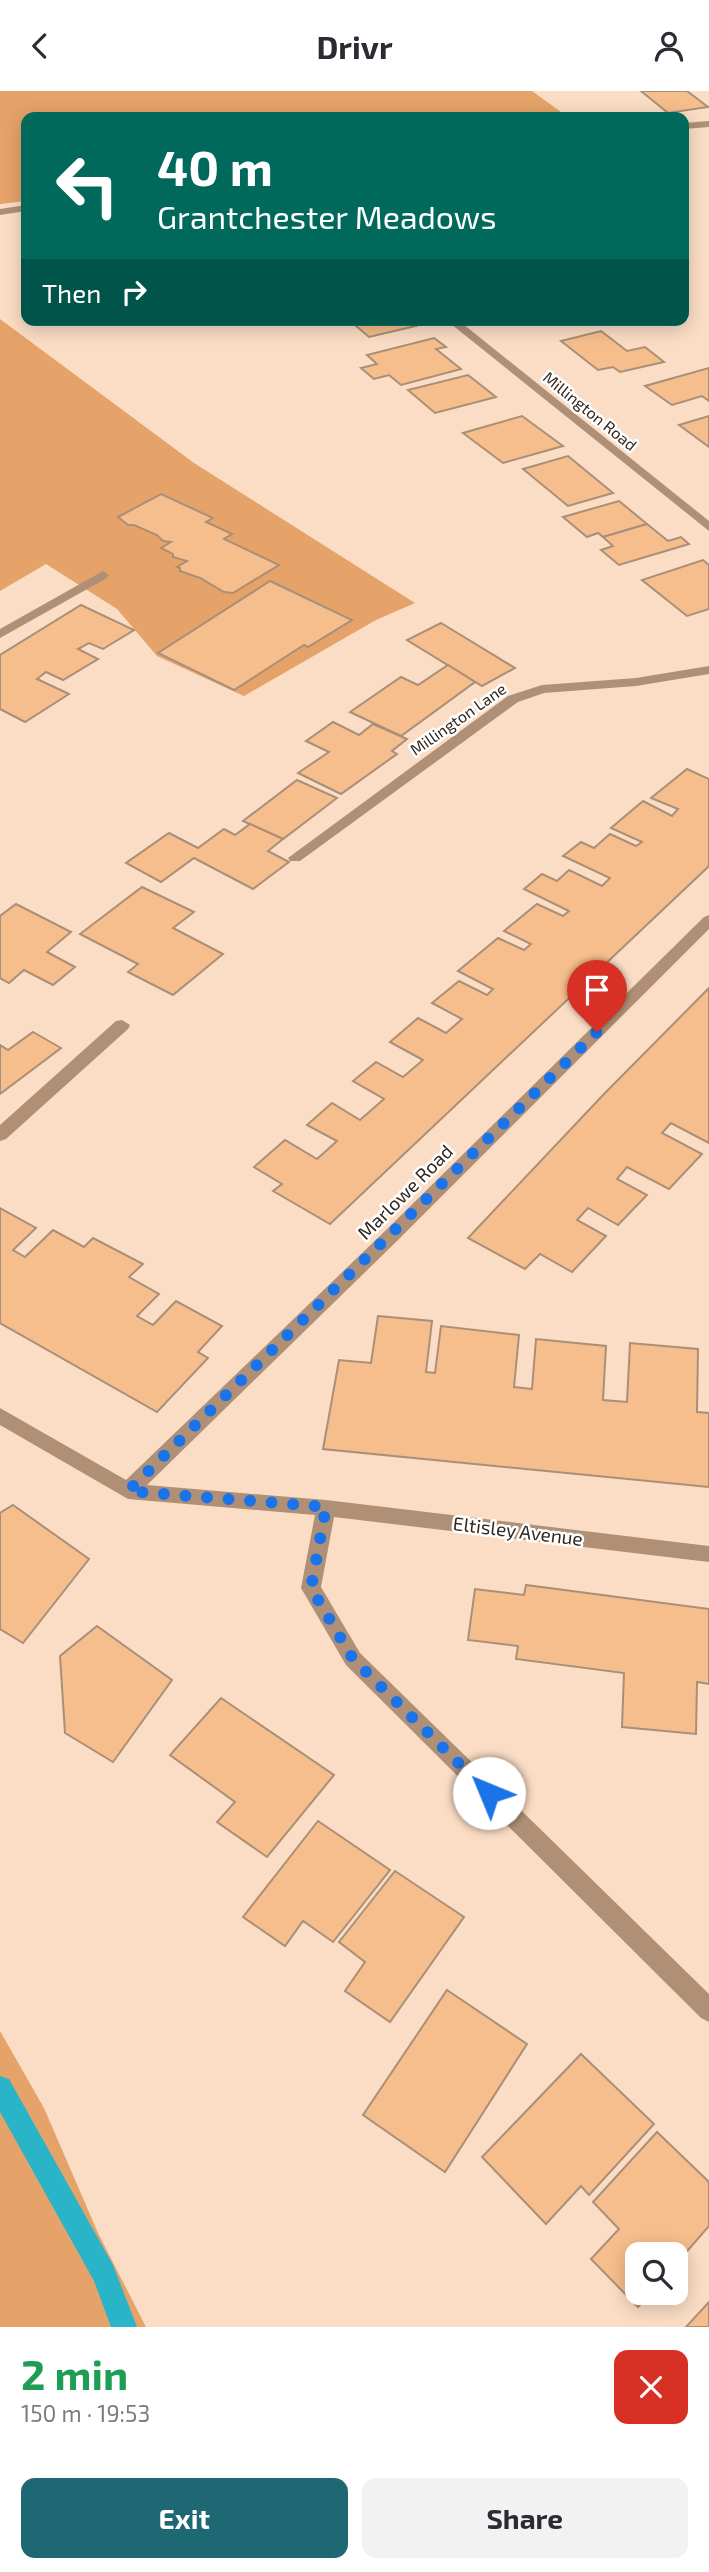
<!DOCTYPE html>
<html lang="en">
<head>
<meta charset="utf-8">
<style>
	body { margin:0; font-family:"Exo 2",sans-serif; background:#f2f2f3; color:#2b2b33; height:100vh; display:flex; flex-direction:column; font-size:26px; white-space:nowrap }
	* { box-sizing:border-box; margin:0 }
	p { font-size:23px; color:#7c7c81 }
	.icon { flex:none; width:38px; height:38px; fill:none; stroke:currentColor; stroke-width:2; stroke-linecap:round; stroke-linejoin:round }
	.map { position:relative; height:2236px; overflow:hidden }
	.drawer { display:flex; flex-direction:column; background:#fff; flex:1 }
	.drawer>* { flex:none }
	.banner { position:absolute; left:21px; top:21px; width:668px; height:214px; border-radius:14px; box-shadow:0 4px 18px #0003; background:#00695c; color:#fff; overflow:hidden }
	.controls { position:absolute; left:625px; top:2151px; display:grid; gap:14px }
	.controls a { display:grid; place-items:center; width:63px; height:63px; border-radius:14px; background:#fff; box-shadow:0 4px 18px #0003; font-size:35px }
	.pin { position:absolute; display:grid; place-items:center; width:60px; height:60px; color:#fff; margin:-72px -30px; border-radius:50% 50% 50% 0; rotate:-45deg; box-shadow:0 0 7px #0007 }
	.pin .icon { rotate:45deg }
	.me { position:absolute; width:77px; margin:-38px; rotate:315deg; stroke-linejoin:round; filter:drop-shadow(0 0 5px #0008) }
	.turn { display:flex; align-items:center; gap:24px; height:147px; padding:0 21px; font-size:32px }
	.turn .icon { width:91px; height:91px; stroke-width:2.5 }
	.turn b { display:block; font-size:49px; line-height:60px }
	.then { display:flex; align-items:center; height:66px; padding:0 21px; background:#0003; gap:14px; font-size:26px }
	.round { display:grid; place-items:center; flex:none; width:74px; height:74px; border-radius:14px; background:#f2f2f3 }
	.summary { display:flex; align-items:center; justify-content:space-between; height:119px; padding:0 21px }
	h1 { font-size:42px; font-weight:700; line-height:52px; color:#1e9e55 }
	.action { display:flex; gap:14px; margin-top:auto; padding:14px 21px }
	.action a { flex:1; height:80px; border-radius:14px; background:#1e6873; color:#fff; font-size:28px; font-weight:700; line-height:80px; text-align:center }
	.action a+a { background:#f2f2f3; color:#2b2b33 }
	header { display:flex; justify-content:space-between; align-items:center; height:91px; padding:0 21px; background:#fff; font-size:32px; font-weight:700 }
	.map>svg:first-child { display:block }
</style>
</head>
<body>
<header><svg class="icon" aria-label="back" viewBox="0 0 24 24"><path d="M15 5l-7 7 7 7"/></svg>Drivr<svg class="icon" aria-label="person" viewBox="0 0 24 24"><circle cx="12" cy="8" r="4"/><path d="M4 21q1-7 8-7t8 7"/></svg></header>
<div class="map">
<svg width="709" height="2236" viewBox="0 0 709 2236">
	<rect width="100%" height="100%" fill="#fbddc5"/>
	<g fill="#e5a369">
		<polygon points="0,0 532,0 568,26 26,26 26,110 0,113"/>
		<polygon points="0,228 194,372 415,512 376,529 244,605 157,565 117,518 46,473 0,500"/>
		<polygon points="0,1940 44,2017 98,2142 146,2236 0,2236"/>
	</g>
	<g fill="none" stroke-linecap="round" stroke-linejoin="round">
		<polygon fill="#29b4c7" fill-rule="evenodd" points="0,1985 9,1988 113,2174 137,2236 111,2236 94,2190 0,2021"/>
	</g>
	<g fill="#f7be8d" stroke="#aa8f78" stroke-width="2">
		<polygon points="641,0 687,0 708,16 668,22"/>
		<polygon points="349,229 409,229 416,235 369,246"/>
		<polygon points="601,240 627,260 645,256 664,271 620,281 613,276 598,279 561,250"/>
		<polygon points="434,247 446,256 436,258 461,278 401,294 389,284 374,288 361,277 377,273 367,264"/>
		<polygon points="709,277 709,310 702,305 672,314 645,295"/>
		<polygon points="468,284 496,306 435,322 408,299"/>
		<polygon points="522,325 563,355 503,372 463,342"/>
		<polygon points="709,325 709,356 679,334"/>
		<polygon points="568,365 613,402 568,415 523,378"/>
		<polygon points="161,403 213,427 206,431 232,443 224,448 279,474 233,502 224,501 200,487 180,480 180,477 177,476 187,470 173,466 173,463 161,457 171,451 163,450 157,444 134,434 128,434 118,426"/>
		<polygon points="619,410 647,433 603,446 598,442 587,446 563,426"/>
		<polygon points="647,433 668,450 681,446 689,453 619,474 601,459 613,455 603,446"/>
		<polygon points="703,469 709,474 709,518 687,525 642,489"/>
		<polygon points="270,490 352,529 308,556 304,554 234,599 158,562"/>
		<polygon points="81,514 134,539 103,558 89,552 78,558 98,568 63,589 46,581 37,588 69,603 25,631 0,618 0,564"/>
		<polygon points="441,532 515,577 482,595 407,549"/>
		<polygon points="448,574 475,591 401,645 350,621 401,586 418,594"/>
		<polygon points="333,631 359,644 373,633 407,648 392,660 397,663 341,703 298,682 329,661 306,650"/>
		<polygon points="687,678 709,688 709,775 330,1133 273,1100 282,1093 254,1076 285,1049 317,1068 337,1050 307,1034 332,1012 360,1029 384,1008 353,990 376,971 403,986 423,969 390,951 418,927 446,942 462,928 432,912 459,890 487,904 493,898 458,880 498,847 524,859 531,853 504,840 537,813 563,825 569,820 524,798 542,783 557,790 569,779 602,795 610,787 563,765 581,751 594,757 610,743 636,755 642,751 611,737 643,710 672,725 678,718 651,707"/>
		<polygon points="297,689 337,707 283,748 243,730"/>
		<polygon points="250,733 283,748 268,760 289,771 253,798 194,767 161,791 126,772 169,742 198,757 224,738 235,744"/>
		<polygon points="142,796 194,821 173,837 223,863 173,904 128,881 138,873 80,843"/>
		<polygon points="16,813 71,841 47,861 75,876 53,894 24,879 9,892 0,887 0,825"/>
		<polygon points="709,897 709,1052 671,1032 662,1042 702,1063 669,1098 627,1076 617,1088 647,1104 618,1134 588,1117 577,1129 606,1145 572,1181 540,1163 525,1178 468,1147 604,1003"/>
		<polygon points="33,941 61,957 0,1003 0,954 8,959"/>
		<polygon points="0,1117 36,1137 13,1159 25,1166 53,1139 84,1156 93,1147 143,1173 129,1186 159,1203 137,1225 153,1234 176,1210 222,1235 198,1261 208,1267 157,1321 0,1232"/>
		<polygon points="378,1225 432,1230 426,1281 435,1282 441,1235 519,1244 514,1296 532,1298 536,1248 606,1255 603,1309 627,1311 630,1252 698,1258 697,1321 709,1322 709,1396 323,1358 339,1269 371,1272"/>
		<polygon points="13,1414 89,1468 23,1552 0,1538 0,1422"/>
		<polygon points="526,1494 709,1518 709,1593 697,1591 696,1643 622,1636 624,1582 516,1568 518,1555 468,1549 475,1498 524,1504"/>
		<polygon points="97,1535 172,1589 113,1671 65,1642 60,1565"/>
		<polygon points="221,1607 334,1684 267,1766 217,1731 235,1711 170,1664"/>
		<polygon points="318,1730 390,1779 333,1851 303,1830 285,1855 243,1826"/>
		<polygon points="395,1780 464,1826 390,1931 345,1900 365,1871 339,1851"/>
		<polygon points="447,1899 527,1953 445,2081 363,2024"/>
		<polygon points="581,1963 654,2033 589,2104 581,2095 546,2133 482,2066"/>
		<polygon points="657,2041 709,2091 709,2135 676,2173 676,2163 637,2163 637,2202 651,2202 638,2216 591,2168 619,2138 593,2111"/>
		<polygon points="709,2211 709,2236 686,2236"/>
	</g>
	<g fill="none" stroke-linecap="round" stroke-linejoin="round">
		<g fill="#af9077" fill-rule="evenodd">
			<polygon points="709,30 709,36 684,38 684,32"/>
			<polygon points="26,114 26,120 0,124 0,118"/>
			<polygon points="122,929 130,934 128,938 6,1048 0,1050 0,1034 116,930"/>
		</g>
		<g fill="#af9077" fill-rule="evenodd">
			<polygon points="446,229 458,229 709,430 709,440"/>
			<polygon points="103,480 109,484 107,487 0,547 0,538"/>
			<polygon points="709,575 709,583 636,595 544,602 518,611 300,770 290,770 288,767 508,605 542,594 636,587"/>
			<polygon points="709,824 709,838 397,1150 147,1394 326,1409 709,1455 709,1471 334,1426 321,1496 360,1562 709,1903 709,1931 701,1927 346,1574 301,1497 315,1424 128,1408 0,1334 0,1317 126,1389 385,1140 704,826"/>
		</g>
	</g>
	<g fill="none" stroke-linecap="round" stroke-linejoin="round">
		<polyline stroke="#1a73e8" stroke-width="12" stroke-dasharray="0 21.6" points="489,1702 353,1568 311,1497 326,1416 128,1400 597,941"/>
	</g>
	<g text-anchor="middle" stroke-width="5" stroke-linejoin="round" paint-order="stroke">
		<g font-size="16" fill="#32271e" stroke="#fff">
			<text transform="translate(590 320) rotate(39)" y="6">Millington Road</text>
			<text transform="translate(458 628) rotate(-35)" y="6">Millington Lane</text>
		</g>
		<g font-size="19" fill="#32271e" stroke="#fff">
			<text transform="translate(405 1101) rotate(-45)" y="7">Marlowe Road</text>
			<text transform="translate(518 1440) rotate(7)" y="7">Eltisley Avenue</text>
		</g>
	</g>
</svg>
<div class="controls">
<a><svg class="icon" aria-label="search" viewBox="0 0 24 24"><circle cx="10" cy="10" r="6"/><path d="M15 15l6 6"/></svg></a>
</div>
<div class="pin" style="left:597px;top:941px;background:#d93025"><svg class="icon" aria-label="arrive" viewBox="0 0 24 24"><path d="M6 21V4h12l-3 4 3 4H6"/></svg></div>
<svg class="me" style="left:489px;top:1702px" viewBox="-20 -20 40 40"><circle r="19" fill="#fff"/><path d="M0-13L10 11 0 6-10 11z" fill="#1a73e8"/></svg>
<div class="banner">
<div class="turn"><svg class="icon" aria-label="left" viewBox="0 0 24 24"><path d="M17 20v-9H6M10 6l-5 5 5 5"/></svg><div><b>40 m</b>Grantchester Meadows</div></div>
<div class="then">Then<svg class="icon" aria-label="right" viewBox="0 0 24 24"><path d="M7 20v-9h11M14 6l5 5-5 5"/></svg></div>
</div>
</div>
<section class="drawer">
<div class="summary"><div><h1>2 min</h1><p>150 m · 19:53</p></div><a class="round" style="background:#d93025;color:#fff"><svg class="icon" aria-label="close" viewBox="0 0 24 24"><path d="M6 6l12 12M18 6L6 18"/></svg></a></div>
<div class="action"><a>Exit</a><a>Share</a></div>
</section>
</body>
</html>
